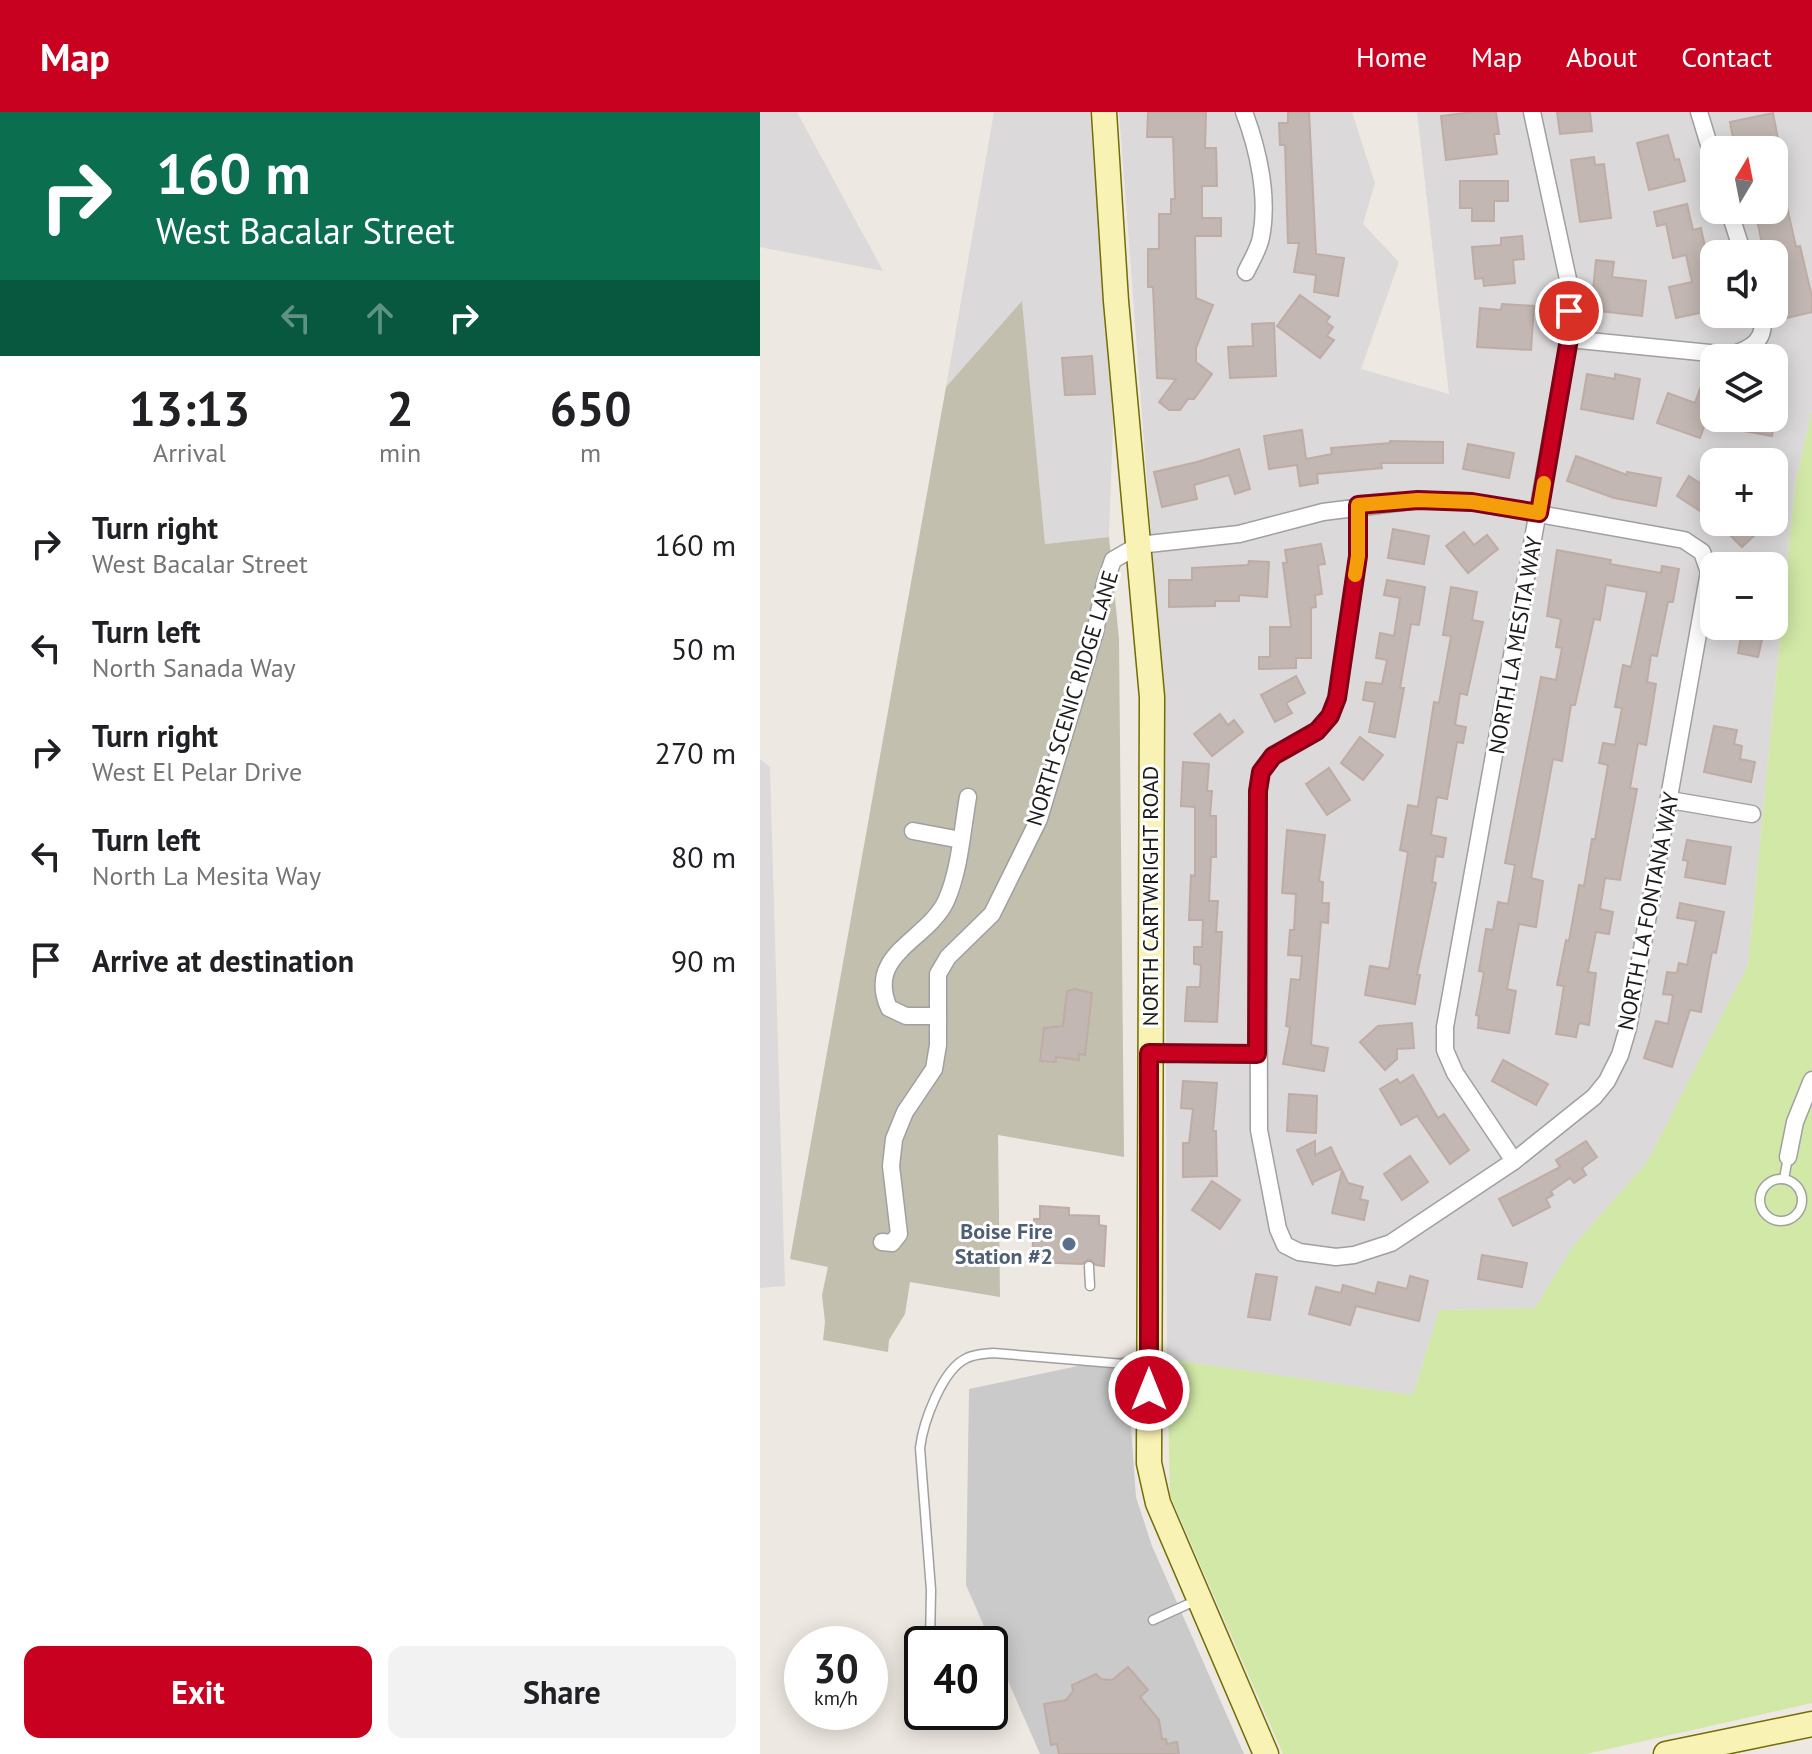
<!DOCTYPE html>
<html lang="en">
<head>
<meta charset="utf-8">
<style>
	body { margin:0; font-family:"PT Sans",sans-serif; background:#f2f2f2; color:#202124; height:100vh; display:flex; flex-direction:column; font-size:30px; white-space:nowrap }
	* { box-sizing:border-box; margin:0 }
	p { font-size:26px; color:#757577 }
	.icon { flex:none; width:44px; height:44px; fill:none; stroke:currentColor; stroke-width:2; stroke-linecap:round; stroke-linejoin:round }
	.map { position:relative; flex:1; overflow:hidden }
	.panel { display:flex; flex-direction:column; background:#fff; width:760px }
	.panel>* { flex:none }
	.guide { background:#0b6e4f; color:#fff; overflow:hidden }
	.needle { width:52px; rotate:10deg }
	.controls { position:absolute; left:940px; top:24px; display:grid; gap:16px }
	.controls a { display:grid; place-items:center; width:88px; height:88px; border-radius:16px; background:#fff; box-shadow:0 4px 20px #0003; font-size:40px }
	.speed { position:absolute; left:24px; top:1514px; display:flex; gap:16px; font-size:40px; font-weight:700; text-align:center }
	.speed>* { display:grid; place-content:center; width:104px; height:104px; border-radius:50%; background:#fff; box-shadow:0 4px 20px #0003; line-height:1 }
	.speed small { font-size:20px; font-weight:400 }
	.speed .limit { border:4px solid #111; border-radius:12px; background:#fff; color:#111 }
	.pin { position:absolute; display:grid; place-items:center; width:68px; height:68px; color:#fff; margin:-34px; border:4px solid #fff; border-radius:50%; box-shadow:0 2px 8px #0007 }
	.me { position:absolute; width:88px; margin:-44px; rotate:0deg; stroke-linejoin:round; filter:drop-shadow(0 0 6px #0008) }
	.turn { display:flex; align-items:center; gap:28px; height:168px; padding:0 24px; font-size:36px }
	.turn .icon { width:104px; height:104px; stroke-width:2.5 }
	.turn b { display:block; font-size:56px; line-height:68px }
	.lanes { display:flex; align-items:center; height:76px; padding:0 24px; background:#0003; justify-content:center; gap:40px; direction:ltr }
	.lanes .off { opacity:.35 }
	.eta { display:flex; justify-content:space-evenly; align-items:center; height:136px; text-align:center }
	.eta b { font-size:48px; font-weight:700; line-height:56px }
	.cta { display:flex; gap:16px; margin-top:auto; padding:16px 24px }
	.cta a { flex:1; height:92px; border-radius:16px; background:#c80120; color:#fff; font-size:32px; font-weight:700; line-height:92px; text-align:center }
	.cta a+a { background:#f2f2f2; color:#202124 }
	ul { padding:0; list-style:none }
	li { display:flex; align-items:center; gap:24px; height:104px; padding:0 24px }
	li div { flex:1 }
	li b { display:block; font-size:30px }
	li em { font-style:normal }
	header { display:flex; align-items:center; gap:48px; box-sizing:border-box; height:112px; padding:0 40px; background:#c80120; color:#fff }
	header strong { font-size:38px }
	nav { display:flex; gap:44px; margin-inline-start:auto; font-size:28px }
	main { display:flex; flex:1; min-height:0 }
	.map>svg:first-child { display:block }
</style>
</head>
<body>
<header>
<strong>Map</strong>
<nav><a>Home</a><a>Map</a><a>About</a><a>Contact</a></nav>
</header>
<main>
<section class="panel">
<div class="guide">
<div class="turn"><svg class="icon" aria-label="right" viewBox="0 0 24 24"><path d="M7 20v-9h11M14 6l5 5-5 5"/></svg><div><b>160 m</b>West Bacalar Street</div></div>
<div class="lanes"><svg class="icon off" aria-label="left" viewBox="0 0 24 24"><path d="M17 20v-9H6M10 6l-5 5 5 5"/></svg><svg class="icon off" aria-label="ahead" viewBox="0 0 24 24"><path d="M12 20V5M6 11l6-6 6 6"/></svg><svg class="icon" aria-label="right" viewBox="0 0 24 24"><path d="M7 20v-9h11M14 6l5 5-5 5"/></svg></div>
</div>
<div class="eta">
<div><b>13:13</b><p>Arrival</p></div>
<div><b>2</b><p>min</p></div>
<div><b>650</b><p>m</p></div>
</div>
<ul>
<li><svg class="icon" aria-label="right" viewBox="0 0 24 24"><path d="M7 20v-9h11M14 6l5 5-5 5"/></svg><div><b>Turn right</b><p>West Bacalar Street</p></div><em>160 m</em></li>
<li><svg class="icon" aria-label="left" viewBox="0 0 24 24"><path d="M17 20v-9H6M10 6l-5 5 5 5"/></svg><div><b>Turn left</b><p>North Sanada Way</p></div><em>50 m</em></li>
<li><svg class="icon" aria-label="right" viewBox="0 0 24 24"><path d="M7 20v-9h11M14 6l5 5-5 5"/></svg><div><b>Turn right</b><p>West El Pelar Drive</p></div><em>270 m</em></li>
<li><svg class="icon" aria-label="left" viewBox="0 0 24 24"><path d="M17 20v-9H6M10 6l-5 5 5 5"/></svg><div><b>Turn left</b><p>North La Mesita Way</p></div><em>80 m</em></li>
<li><svg class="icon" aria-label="arrive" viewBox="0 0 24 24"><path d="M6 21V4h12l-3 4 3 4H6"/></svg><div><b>Arrive at destination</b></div><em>90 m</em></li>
</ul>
<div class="cta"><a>Exit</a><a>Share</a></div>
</section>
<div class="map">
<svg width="1052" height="1642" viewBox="0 0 1052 1642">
	<rect width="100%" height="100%" fill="#eee8e2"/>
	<g fill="#dbd9da" fill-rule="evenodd">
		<polygon points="0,0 37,0 123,159 0,135"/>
		<polygon points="234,0 330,0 353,309 349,425 285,432 262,190 186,275"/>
		<path d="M 359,0 L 592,0 L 615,71 L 603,112 L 639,150 L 601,257 L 689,282 L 657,0 L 1052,0 L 1052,299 L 1035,372 L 988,853 L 887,1050 L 813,1134 L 775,1196 L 679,1198 L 653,1283 L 407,1247 L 405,606 ZM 954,38 L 1014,38 L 1014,98 L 954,98 ZM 954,142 L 1014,142 L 1014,202 L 954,202 ZM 954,246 L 1014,246 L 1014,306 L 954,306 ZM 954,350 L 1014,350 L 1014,410 L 954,410 ZM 954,454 L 1014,454 L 1014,514 L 954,514 Z"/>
		<polygon points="0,647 10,655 25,1174 0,1176"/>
	</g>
	<polygon fill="#cacaca" points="366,1244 376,1385 392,1434 484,1642 280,1642 206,1473 209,1277"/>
	<polygon fill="#c2bfae" points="262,189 285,432 349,425 359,527 364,1045 238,1023 240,1185 150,1170 145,1202 129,1228 128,1240 63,1228 65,1210 62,1183 68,1155 30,1147 186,275"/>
	<polygon fill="#d1e8a7" points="1052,299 1052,1591 826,1642 523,1642 410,1383 407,1247 653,1283 679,1198 775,1196 813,1134 887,1050 988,853 1035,372"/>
	<g fill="#c2b7b2" stroke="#bfaca5" stroke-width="2">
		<polygon points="388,0 446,0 445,36 456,36 457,74 442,74 442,106 461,106 461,124 435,124 436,186 453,193 436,236 436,250 452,262 434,287 428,287 420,298 409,298 399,290 416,267 397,266 393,175 388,175 388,137 399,137 399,102 411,102 411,87 415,87 413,25 387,25"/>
		<polygon points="528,0 549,0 556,142 584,146 578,184 554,180 556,163 534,160 539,131 528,131 525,33 520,33 519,11 528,11"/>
		<polygon points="712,0 736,0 739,22 734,22 737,42 686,48 681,4"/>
		<polygon points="797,0 830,0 832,19 800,22"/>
		<polygon points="1013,1 1020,38 988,38 987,33 975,36 970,10"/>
		<polygon points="908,23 915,48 919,47 925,69 889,78 877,31"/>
		<polygon points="834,45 835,53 844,52 851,106 820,110 811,48"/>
		<polygon points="700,69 748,69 748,89 734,89 734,109 712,109 712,96 700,96"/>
		<polygon points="1024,81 1036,135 1040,134 1052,185 1052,200 1027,206 1014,142 1010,131 1002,132 995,98 1014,98 1014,83"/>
		<polygon points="927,92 933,118 941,116 949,154 954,153 954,198 916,206 909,175 932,170 926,143 913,146 906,112 897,114 894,100"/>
		<polygon points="762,124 764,147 753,148 755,171 724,174 723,166 715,167 712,135 741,133 741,126"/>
		<polygon points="836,148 854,150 852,165 886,169 882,204 831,198"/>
		<polygon points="540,183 570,205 566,210 573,215 567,224 574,228 560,246 517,214"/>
		<polygon points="742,192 774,194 771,238 717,235 720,196 741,198"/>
		<polygon points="514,211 516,264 470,266 468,235 493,234 492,212"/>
		<polygon points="332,244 335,282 305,283 302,246"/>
		<polygon points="827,262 855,267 855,262 880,267 873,307 821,297"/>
		<polygon points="941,274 954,279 954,287 947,306 1015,306 1012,324 945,312 940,326 897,311 908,281 935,291"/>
		<polygon points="542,318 546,347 572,342 571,336 630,331 630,329 683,330 683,351 621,351 622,356 557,362 558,371 540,374 537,353 509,357 504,324"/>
		<polygon points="708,332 754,341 749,366 703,357"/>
		<polygon points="479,337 490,377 475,382 469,363 434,373 437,387 402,395 394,360 437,350"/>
		<polygon points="816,344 867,363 867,360 901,366 896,394 854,386 807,369"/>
		<polygon points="929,364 954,380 954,408 917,384"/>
		<polygon points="957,410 992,410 1000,418 982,435"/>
		<polygon points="633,417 669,424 664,452 628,446"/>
		<polygon points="704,420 714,433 727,423 738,437 708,461 686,434"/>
		<polygon points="561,432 565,452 558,453 562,482 555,483 556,495 551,496 551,546 536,546 536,556 499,557 499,545 510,545 510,515 531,515 523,451 527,451 525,438"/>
		<polygon points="797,438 851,448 850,452 901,461 902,454 919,457 913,490 908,490 897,544 891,543 887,570 896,572 886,633 878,631 870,676 877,677 860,768 845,766 840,797 853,800 849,822 836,820 828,860 836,861 829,913 819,911 816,925 796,922 804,874 797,873 806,828 809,829 819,773 824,774 832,727 835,727 848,653 839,651 843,631 855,633 862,596 855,595 863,553 871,555 887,480 846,473 840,508 834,507 815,593 811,593 802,649 793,647 771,766 783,769 776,815 759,812 747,877 756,879 749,921 718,916 719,904 716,903 724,860 719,859 726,817 733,818 738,790 748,792 755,753 745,751 781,565 796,568 802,536 796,535 801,507 787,504"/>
		<polygon points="489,449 509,450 507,485 479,483 479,489 455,489 455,494 409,495 409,468 432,468 432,456 488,453"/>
		<polygon points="627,468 665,475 659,513 651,512 640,576 644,576 635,625 609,620 615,590 603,588 606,570 622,572 627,548 616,546 620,521 634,524 640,486 624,483"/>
		<polygon points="691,475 717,480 712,508 723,510 707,583 700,581 695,613 706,615 703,631 697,630 687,687 677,685 671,723 686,726 683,745 676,744 672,770 676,771 657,863 660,863 655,892 605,883 610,854 629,857 648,740 640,738 648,693 658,695 674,590 679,591 691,524 683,523"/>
		<polygon points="953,514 1005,514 998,545 978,541 981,525 953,519"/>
		<polygon points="536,564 545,581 526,591 532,601 515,610 501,583"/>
		<polygon points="460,602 468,613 474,608 483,620 452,644 434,622"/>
		<polygon points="954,614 977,618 974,632 982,634 980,647 995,650 991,670 944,660"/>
		<polygon points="600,625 623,643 603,668 581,651"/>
		<polygon points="423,650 449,652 447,679 452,679 450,704 456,704 456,745 451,745 449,789 458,789 456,820 462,820 457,910 425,909 427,875 440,875 441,853 434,852 434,835 442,835 443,808 429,808 431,763 435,764 435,695 421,694"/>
		<polygon points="569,656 590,688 567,703 546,672"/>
		<polygon points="527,718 565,723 559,769 563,770 562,791 569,791 568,811 561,810 551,933 568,936 564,959 523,952 530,915 526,914 531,867 540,868 542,844 528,843 530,818 534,818 536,782 522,781"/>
		<polygon points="927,728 971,735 965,772 925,765 928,749 923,748"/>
		<polygon points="920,791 964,800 956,841 952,840 941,900 930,898 912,955 884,946 896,909 908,912 913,883 903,882 907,860 917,861 919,851 927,853 936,809 917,806"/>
		<polygon points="314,877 332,881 325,943 319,942 319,948 296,945 296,950 280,949 284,916 303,914 307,879"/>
		<polygon points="652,911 654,936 637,937 637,947 625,958 600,930 618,914"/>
		<polygon points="743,948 788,972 776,993 732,969"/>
		<polygon points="653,963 678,1006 684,1002 709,1038 690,1052 657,1004 641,1013 620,977 637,967 640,971"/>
		<polygon points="423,969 457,971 453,1019 456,1019 457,1064 423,1065 423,1031 429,1031 433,997 421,996"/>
		<polygon points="529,982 557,984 556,1021 527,1019"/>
		<polygon points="555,1029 555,1043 571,1035 581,1057 553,1070 553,1073 537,1038"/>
		<polygon points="826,1029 837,1045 822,1056 826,1063 814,1071 810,1066 791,1079 793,1083 786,1087 790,1095 753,1114 739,1087 800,1055 796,1048"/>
		<polygon points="650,1044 668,1070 642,1088 624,1062"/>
		<polygon points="582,1058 588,1071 603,1075 600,1087 608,1089 604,1108 572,1101"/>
		<polygon points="452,1069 480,1088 460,1117 432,1098"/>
		<polygon points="280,1094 309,1096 309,1103 339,1104 339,1113 346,1114 344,1154 336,1153 329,1147 322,1152 272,1150 274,1107 280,1107"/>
		<polygon points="722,1143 767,1151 762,1175 718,1167"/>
		<polygon points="496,1162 517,1165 510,1208 488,1205"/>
		<polygon points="650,1164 668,1169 659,1209 596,1194 590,1213 549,1202 556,1175 581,1181 583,1173 615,1182 618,1170 647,1177"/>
		<polygon points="368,1555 388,1578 380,1585 399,1608 402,1627 406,1627 407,1632 417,1630 419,1642 299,1642 297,1632 291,1633 284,1592 306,1588 313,1579 312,1573 336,1562 341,1567 352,1568"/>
	</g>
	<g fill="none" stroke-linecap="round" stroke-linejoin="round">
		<g stroke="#a0a0a0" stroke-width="11">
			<g id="lane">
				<polyline points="1024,1067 1028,1045"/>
				<circle cx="1021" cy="1088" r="21"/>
				<polyline points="329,1154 330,1174"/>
				<polyline points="393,1508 435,1489"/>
				<path d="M 170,1532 L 171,1478 L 160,1336 C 163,1311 182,1257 207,1246 C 215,1242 225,1242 233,1241 L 388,1254"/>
				<polyline points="202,1600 204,1602"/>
			</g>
		</g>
		<g stroke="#a0a0a0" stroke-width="19">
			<g id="street">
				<path d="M 484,0 C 498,37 509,85 501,125 C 499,137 491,149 486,160"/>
				<polyline points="939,0 954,49"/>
				<polyline points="969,98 983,142"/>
				<path d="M 809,227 L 970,243 C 992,237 1008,227 1001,202"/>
				<polyline points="910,688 992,702"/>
				<polyline points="153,719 201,728"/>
				<path d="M 178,904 L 146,904 L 129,896 C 105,842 167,829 186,789 C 200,758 202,719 208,685"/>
				<polyline points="389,941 497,942"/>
				<polyline points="1028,1045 1035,1010 1052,968"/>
				<polyline points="754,1049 695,961 685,938 685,915 809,227 809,172 772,0"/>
				<polyline points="122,1130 132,1131 139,1122 131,1054 134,1027 145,1000 174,957 178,933 178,862 188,845 232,802 279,707 335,520 345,471 353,448 379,433 479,422 563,400 658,388 712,390 924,428 942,440 949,460 868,916 860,943 847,969 834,985 754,1049 631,1131 594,1143 576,1145 539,1140 525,1133 518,1117 499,1018 498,679 501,660 513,644 557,619 570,604 577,586 598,444 598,393"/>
			</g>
		</g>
		<g stroke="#726d05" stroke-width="27">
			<g id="secondary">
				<polyline points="344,0 356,189 392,585 389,1351 398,1391 506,1642"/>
				<polyline points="906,1642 1052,1612"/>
			</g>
		</g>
		<use href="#lane" stroke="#fff" stroke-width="8"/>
		<use href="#street" stroke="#fff" stroke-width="16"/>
		<use href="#secondary" stroke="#f9f2b5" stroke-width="24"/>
	</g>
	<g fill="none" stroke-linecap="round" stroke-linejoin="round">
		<g stroke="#820115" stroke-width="20">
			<polyline id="route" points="389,1278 389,941 497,942 498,679 501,660 513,644 557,619 570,604 577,586 598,444 598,393 658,388 712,390 779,401 809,227 809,199"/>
		</g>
		<use href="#route" stroke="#c80120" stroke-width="14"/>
		<polyline stroke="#f59e0b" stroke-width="14" points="595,463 598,444 598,393 658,388 712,390 779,401 784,371"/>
	</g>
	<circle fill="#5c6f8a" stroke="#fff" stroke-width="3" cx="309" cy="1132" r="8"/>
	<g text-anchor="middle" stroke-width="6" stroke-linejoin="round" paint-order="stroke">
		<g font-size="22" fill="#1c1c1c" stroke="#fff">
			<text transform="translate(755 533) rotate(-80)" y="8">NORTH LA MESITA WAY</text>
			<text transform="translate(312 586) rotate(-73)" y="8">NORTH SCENIC RIDGE LANE</text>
			<text transform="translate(390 784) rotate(-90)" y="8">NORTH CARTWRIGHT ROAD</text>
			<text transform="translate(888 799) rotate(-79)" y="8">NORTH LA FONTANA WAY</text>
		</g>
		<g font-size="22" font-weight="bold" fill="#4e5e75" stroke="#fff" text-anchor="end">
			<text x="293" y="1127">Boise Fire<tspan x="293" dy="25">Station #2</tspan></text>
		</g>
	</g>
</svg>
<div class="controls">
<a><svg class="needle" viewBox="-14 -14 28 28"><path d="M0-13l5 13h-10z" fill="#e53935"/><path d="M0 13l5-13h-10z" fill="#757577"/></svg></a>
<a><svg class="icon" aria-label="sound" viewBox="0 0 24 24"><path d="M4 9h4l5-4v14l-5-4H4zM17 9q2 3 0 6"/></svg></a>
<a><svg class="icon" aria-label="layers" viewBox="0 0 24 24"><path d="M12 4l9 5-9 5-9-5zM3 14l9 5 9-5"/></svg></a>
<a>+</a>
<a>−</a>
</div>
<div class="speed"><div>30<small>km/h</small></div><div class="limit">40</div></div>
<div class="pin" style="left:809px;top:199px;background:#d93025"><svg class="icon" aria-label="arrive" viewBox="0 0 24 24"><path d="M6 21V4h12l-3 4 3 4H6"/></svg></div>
<svg class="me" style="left:389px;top:1278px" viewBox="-20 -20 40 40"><circle r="17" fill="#c80120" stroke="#fff" stroke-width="3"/><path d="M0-11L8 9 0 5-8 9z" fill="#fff"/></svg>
</div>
</main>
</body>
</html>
